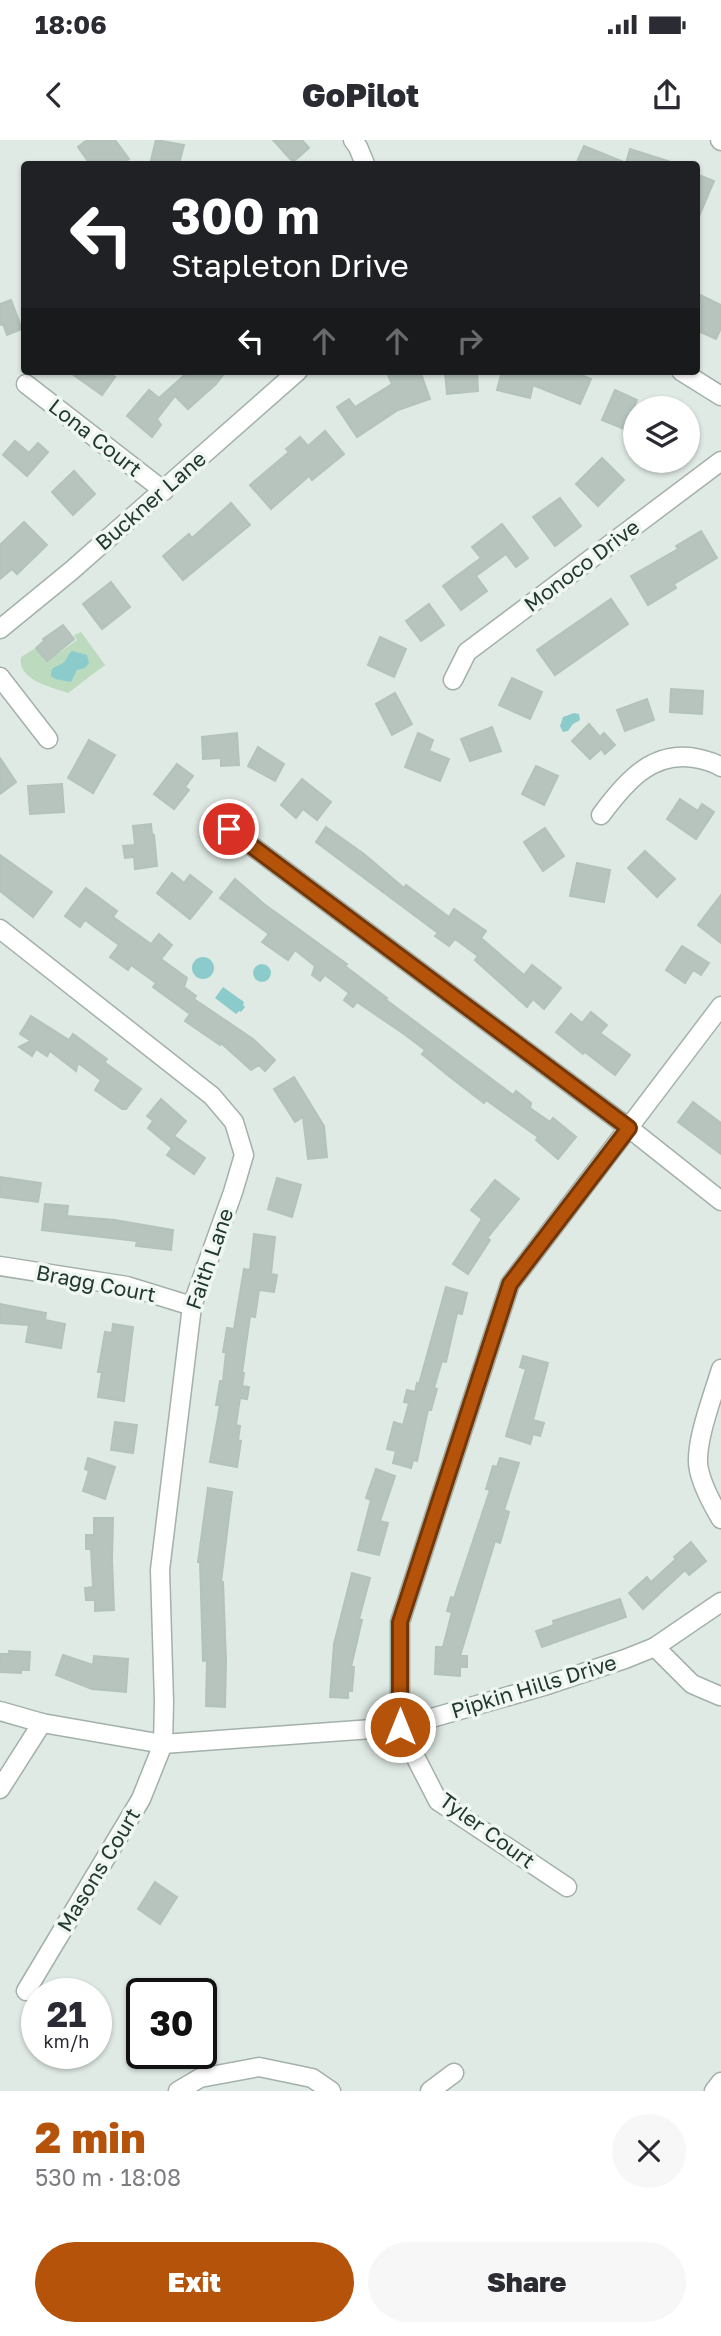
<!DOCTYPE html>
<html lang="en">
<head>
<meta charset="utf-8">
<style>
	body { margin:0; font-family:"Golos Text",sans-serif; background:#f7f7f7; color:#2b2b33; height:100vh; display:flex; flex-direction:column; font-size:26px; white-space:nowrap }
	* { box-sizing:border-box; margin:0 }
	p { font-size:23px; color:#7c7c81 }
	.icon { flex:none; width:38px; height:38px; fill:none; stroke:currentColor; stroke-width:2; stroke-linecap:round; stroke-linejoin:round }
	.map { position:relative; height:1951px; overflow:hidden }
	.drawer { display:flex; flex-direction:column; background:#fff; flex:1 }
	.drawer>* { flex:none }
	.top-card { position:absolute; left:21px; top:21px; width:679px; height:214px; border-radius:7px; box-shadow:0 2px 5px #0004; background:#202124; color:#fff; overflow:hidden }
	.tools { position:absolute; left:623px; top:256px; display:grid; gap:14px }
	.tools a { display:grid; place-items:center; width:77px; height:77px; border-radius:50%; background:#fff; box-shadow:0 2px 5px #0004; font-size:35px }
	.speed { position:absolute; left:21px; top:1838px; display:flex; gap:14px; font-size:35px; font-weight:700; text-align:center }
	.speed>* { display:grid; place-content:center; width:91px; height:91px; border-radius:50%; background:#fff; box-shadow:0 2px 5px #0004; line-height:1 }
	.speed small { font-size:18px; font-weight:400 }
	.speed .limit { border:4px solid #111; border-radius:10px; background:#fff; color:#111 }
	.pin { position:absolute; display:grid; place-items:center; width:60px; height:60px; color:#fff; margin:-30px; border:4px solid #fff; border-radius:50%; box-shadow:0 2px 7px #0007 }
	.me { position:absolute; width:77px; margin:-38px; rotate:0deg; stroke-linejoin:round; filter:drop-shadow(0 0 5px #0008) }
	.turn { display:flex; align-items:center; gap:24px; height:147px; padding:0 35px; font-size:32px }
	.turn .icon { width:91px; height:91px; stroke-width:2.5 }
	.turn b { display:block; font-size:49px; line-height:60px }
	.lanes { display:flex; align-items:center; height:66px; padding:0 35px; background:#0003; justify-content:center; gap:35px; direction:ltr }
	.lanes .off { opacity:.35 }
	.round { display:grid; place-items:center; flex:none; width:74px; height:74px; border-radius:37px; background:#f7f7f7 }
	.overview { display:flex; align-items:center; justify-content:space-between; height:119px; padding:0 35px }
	h1 { font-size:42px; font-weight:800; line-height:52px; color:#b45309 }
	.primary-button { display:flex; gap:14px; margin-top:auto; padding:14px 35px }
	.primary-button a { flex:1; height:80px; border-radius:42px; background:#b45309; color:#fff; font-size:28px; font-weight:800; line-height:80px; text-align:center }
	.primary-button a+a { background:#f7f7f7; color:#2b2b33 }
	.status { display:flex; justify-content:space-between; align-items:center; height:49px; padding:0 35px; background:#fff; direction:ltr }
	.status svg { height:19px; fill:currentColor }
	header { display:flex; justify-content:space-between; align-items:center; height:91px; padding:0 35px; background:#fff; font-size:32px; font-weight:800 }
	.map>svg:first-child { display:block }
</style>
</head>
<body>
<div class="status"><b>18:06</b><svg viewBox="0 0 49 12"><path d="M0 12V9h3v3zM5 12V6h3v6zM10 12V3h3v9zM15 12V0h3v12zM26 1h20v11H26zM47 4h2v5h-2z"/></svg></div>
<header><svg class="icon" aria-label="back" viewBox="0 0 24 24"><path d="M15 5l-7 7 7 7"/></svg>GoPilot<svg class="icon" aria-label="share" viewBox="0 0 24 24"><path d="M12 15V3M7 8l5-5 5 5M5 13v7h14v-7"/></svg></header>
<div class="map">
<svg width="721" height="1951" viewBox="0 0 721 1951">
	<rect width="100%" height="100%" fill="#e0eae4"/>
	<path fill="#bbdabe" d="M 81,492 L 105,525 L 68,553 C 51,547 17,540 21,517 L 39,506 L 49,520 L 77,500 L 74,495 Z"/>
	<g fill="#8ccbcb">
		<path d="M 72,511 L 87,515 L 89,523 L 85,528 L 77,530 L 71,542 L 55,539 L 51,536 C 51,525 56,528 63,523 C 67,520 68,514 72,511 Z"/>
		<polygon points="574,573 579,574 580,580 573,584 568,591 563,592 560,586 563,577"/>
		<circle cx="203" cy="828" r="11"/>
		<circle cx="262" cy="833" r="9"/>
		<polygon points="223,847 244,862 243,865 245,867 241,872 239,871 236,874 215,858"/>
	</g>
	<g fill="#b6c4bd" stroke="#b3c3ba" stroke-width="2">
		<polygon points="87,0 115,0 129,19 121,24 90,24 78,7"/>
		<polygon points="156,0 184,5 179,24 150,24"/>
		<polygon points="273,0 302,0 309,8 293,22"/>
		<polygon points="584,6 626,23 630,9 671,22 671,24 576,24"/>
		<polygon points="696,34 714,41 697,81 696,81"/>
		<polygon points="696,153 721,165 721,188 716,199 696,190"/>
		<polygon points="11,160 22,189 7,195 3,184 0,185 0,164"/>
		<polygon points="68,231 106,231 115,237 102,255"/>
		<polygon points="189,231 226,231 216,244 188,269 175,256 157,279 161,285 152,297 127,276 149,250 159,258"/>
		<polygon points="400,231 420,231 430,259 398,270 357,297 337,267 349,259 355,267 392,244 388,235"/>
		<polygon points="445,231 477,231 478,251 447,254"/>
		<polygon points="502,231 572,231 591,239 580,264 533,245 530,258 497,250"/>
		<polygon points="615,250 637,260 624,289 602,280"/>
		<polygon points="325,291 344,314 312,340 309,336 271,369 250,345 289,312 286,309 300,297 308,306"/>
		<polygon points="15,301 29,313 38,303 48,312 27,336 3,315"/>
		<polygon points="602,318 624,340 598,366 576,344"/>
		<polygon points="74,331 95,354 73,375 52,352"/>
		<polygon points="560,358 581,386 555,406 533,377"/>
		<polygon points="231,363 250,385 183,440 163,416 189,394 192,398"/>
		<polygon points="24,382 47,405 17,434 12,429 0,439 0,405"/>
		<polygon points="502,384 528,418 516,427 506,414 476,436 487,451 461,470 443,446 481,418 472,407"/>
		<polygon points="701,391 717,418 674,444 676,448 648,465 631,436 678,409 676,406"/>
		<polygon points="111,442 130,467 102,489 83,464"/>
		<polygon points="611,459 628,484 555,535 537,510"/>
		<polygon points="429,464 444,485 421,501 406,481"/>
		<polygon points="63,485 74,499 47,521 36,508 44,501 43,499"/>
		<polygon points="380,497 406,509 394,537 368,525"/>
		<polygon points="512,538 542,552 530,579 499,565"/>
		<polygon points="671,549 703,551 702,574 670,572"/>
		<polygon points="395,553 412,584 392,595 376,564"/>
		<polygon points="647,559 654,580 625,591 617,570"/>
		<polygon points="589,584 600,597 604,593 615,605 605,614 601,609 590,619 572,601"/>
		<polygon points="492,587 501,611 470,621 461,599"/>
		<polygon points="237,593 239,625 221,626 221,618 203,619 202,597"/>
		<polygon points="418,593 433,600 429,611 449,619 440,641 405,627"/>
		<polygon points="89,600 115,615 93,653 68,638"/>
		<polygon points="258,607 284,624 275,641 248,626"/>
		<polygon points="0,618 16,642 0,654"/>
		<polygon points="177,624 193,636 185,647 189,650 174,669 154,654"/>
		<polygon points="536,626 558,636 544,665 522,654"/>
		<polygon points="302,639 331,662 317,680 303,669 296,678 281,665"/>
		<polygon points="62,644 64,672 30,674 28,646"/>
		<polygon points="680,659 698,671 702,664 714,672 696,699 667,679"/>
		<polygon points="151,684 152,694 154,695 157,726 135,729 134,717 125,718 123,706 135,705 133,686"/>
		<polygon points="326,687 364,714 404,748 406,745 449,777 454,769 486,791 481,798 524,835 532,825 561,848 544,869 533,859 527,867 475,820 478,816 455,799 449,806 435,796 438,793 316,702"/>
		<polygon points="545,688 564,716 543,731 524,702"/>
		<polygon points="645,711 675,739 657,757 628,728"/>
		<polygon points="0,715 52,752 33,777 0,751"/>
		<polygon points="577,723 610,730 604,762 570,756"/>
		<polygon points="172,733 184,743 190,735 212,752 190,779 157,753"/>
		<polygon points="235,739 264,764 347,824 345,826 387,858 385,859 513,955 516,951 531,963 530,968 550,982 553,978 576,997 558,1019 536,1000 538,997 486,960 484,963 450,937 422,914 425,910 404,894 357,862 353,867 344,860 349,853 325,835 320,841 312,835 315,826 295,810 288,820 262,802 269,794 220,758"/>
		<polygon points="86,748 117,771 113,777 151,804 159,794 172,805 161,819 187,838 184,847 196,856 194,859 253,899 275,920 265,931 259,925 251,930 221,903 220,905 185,881 190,874 153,847 156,843 131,825 128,830 110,817 119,805 85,780 80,787 65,776"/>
		<polygon points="721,755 721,803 698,785"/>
		<polygon points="682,806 709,823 701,835 693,830 685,843 666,830"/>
		<polygon points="591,872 607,885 600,893 630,915 615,935 585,912 583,914 556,892 571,874 582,883"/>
		<polygon points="31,876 69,900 73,894 107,919 104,922 141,949 126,969 122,969 95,950 101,940 78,923 76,931 50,911 47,916 36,909 32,916 19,907 31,901 20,894"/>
		<polygon points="294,937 324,986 327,1017 308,1019 303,977 295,982 274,949"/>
		<polygon points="161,959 186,981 174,996 205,1018 194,1034 167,1015 172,1008 148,988 153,981 155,982 147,976"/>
		<polygon points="693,962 721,983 721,1014 678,982"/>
		<polygon points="0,1037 41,1043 38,1062 0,1057"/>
		<polygon points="277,1038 301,1045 292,1077 268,1069"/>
		<polygon points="495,1040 519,1059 487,1098 490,1100 468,1134 453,1124 482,1079 471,1070"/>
		<polygon points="45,1064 68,1066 67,1076 115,1080 173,1090 171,1110 136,1106 137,1101 42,1090"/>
		<polygon points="254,1094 275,1097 271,1134 277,1135 274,1152 259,1150 255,1177 250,1176 242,1233 244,1233 242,1246 249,1247 247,1259 240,1258 236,1285 240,1286 238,1300 241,1301 237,1327 210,1322 220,1265 216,1265 220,1241 223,1241 226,1212 223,1212 227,1188 234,1189 244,1129 250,1130"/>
		<polygon points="446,1147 467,1153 462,1174 457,1173 446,1222 442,1221 434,1248 437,1249 431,1270 428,1270 417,1321 413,1320 411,1328 393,1323 396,1311 387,1309 394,1282 403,1285 409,1263 404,1262 407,1250 415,1252 417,1243 419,1244"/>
		<polygon points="0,1164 46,1173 45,1180 65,1184 61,1208 26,1202 29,1185 0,1183"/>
		<polygon points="113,1184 133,1187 124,1261 98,1257 102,1232 98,1232 105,1192 112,1193"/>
		<polygon points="523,1216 548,1223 533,1280 544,1283 540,1296 533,1294 530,1304 506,1296 526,1229 520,1227"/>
		<polygon points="115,1282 137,1285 133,1313 111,1310"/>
		<polygon points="88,1318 115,1327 105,1359 83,1351 89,1331 85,1329"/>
		<polygon points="500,1318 519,1323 504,1370 509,1372 500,1403 495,1401 460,1516 467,1516 467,1527 460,1527 460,1536 435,1534 436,1507 443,1507 452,1472 447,1471 451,1457 454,1458 490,1350 486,1349 493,1326 497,1327"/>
		<polygon points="376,1329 395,1336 380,1381 388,1383 379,1415 358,1410 371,1360 366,1358"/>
		<polygon points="208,1348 232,1352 221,1442 223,1442 226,1521 225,1567 206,1566 207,1520 203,1521 200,1422 198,1422"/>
		<polygon points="94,1378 113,1378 112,1419 114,1470 95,1471 95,1460 86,1460 85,1448 93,1447 91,1409 86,1409 86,1395 94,1395"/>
		<polygon points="691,1402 706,1421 689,1435 685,1430 643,1469 629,1453 647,1437 651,1442 676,1419 674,1417"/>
		<polygon points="352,1433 370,1438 359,1479 362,1480 351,1527 354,1527 352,1551 348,1551 348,1558 330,1557 334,1504"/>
		<polygon points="620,1459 626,1477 542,1507 536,1491 554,1485 553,1481"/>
		<polygon points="9,1511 30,1512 29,1530 21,1530 21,1533 0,1532 0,1514 9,1514"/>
		<polygon points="63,1515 93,1525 94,1516 128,1519 126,1552 92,1549 56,1535"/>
		<polygon points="155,1742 177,1757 160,1784 138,1769"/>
	</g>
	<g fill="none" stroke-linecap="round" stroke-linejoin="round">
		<g stroke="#a3b1aa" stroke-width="21">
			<g id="street">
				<polyline points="353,0 358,7 365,24"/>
				<polyline points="720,0 721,1"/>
				<polyline points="681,231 721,256"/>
				<polyline points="26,244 164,351"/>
				<polyline points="0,489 71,431 298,231"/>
				<polyline points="0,537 48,599"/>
				<polyline points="453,540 467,512 721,321"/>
				<path d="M 601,675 C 626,641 654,608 700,619 C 708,621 714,622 721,627"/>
				<polyline points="229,689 629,988 721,1061"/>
				<polyline points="0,789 212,956 234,982 244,1015 233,1052 192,1166 160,1430 164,1562 163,1604 141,1659 26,1851"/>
				<polyline points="0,1126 127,1146 192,1166"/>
				<path d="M 721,1229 C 714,1253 693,1306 699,1330 C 703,1348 712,1364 721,1379"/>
				<polyline points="655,1507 692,1544 720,1556"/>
				<polyline points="0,1571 42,1583 163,1604 400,1587 544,1546 625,1519 655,1507 721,1462"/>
				<polyline points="0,1649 42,1583"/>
				<polyline points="567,1747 438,1661 400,1587 400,1482 510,1144 721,866"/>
				<polyline points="178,1951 200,1938 259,1927 312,1938 331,1951"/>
				<polyline points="430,1951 454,1933"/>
				<polyline points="714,1951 721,1942"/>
			</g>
		</g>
		<use href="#street" stroke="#fff" stroke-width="18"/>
	</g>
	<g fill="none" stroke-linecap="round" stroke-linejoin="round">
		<g stroke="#753606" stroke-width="18">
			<polyline id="route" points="229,689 629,988 510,1144 400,1482 400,1587"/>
		</g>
		<use href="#route" stroke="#b45309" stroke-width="12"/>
	</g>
	<g text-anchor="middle" stroke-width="7" stroke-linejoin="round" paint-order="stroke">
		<g font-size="21" fill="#22392f" stroke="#f0f7f3">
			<text transform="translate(95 298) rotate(38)" y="7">Lona Court</text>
			<text transform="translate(151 361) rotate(-41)" y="7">Buckner Lane</text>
			<text transform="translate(582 426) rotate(-37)" y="7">Monoco Drive</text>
			<text transform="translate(210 1119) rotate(-71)" y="7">Faith Lane</text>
			<text transform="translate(96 1144) rotate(11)" y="7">Bragg Court</text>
			<text transform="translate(534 1547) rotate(-17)" y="7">Pipkin Hills Drive</text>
			<text transform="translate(487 1691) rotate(36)" y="7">Tyler Court</text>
			<text transform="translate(99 1730) rotate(-59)" y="7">Masons Court</text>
		</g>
	</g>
</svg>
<div class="tools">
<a><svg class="icon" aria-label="layers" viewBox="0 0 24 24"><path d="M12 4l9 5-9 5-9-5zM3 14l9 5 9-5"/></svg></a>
</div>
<div class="speed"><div>21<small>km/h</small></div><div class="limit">30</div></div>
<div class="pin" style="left:229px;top:689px;background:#d93025"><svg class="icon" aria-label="arrive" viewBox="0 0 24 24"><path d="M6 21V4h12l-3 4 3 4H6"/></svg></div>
<svg class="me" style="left:400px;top:1587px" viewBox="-20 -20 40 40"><circle r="17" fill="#b45309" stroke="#fff" stroke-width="3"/><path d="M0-11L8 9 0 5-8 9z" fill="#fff"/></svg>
<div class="top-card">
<div class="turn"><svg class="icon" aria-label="left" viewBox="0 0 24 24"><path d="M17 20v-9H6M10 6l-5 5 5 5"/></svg><div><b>300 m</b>Stapleton Drive</div></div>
<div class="lanes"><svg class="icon" aria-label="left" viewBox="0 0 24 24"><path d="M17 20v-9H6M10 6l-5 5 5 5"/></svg><svg class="icon off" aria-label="ahead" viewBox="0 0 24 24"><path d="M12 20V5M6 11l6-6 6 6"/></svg><svg class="icon off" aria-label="ahead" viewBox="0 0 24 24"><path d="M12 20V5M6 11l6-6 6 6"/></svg><svg class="icon off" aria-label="right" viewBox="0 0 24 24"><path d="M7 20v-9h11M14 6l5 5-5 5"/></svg></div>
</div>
</div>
<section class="drawer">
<div class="overview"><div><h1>2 min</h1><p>530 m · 18:08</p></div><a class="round"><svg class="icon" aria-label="close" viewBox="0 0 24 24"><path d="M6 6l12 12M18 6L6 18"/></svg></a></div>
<div class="primary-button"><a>Exit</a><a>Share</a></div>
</section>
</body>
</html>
